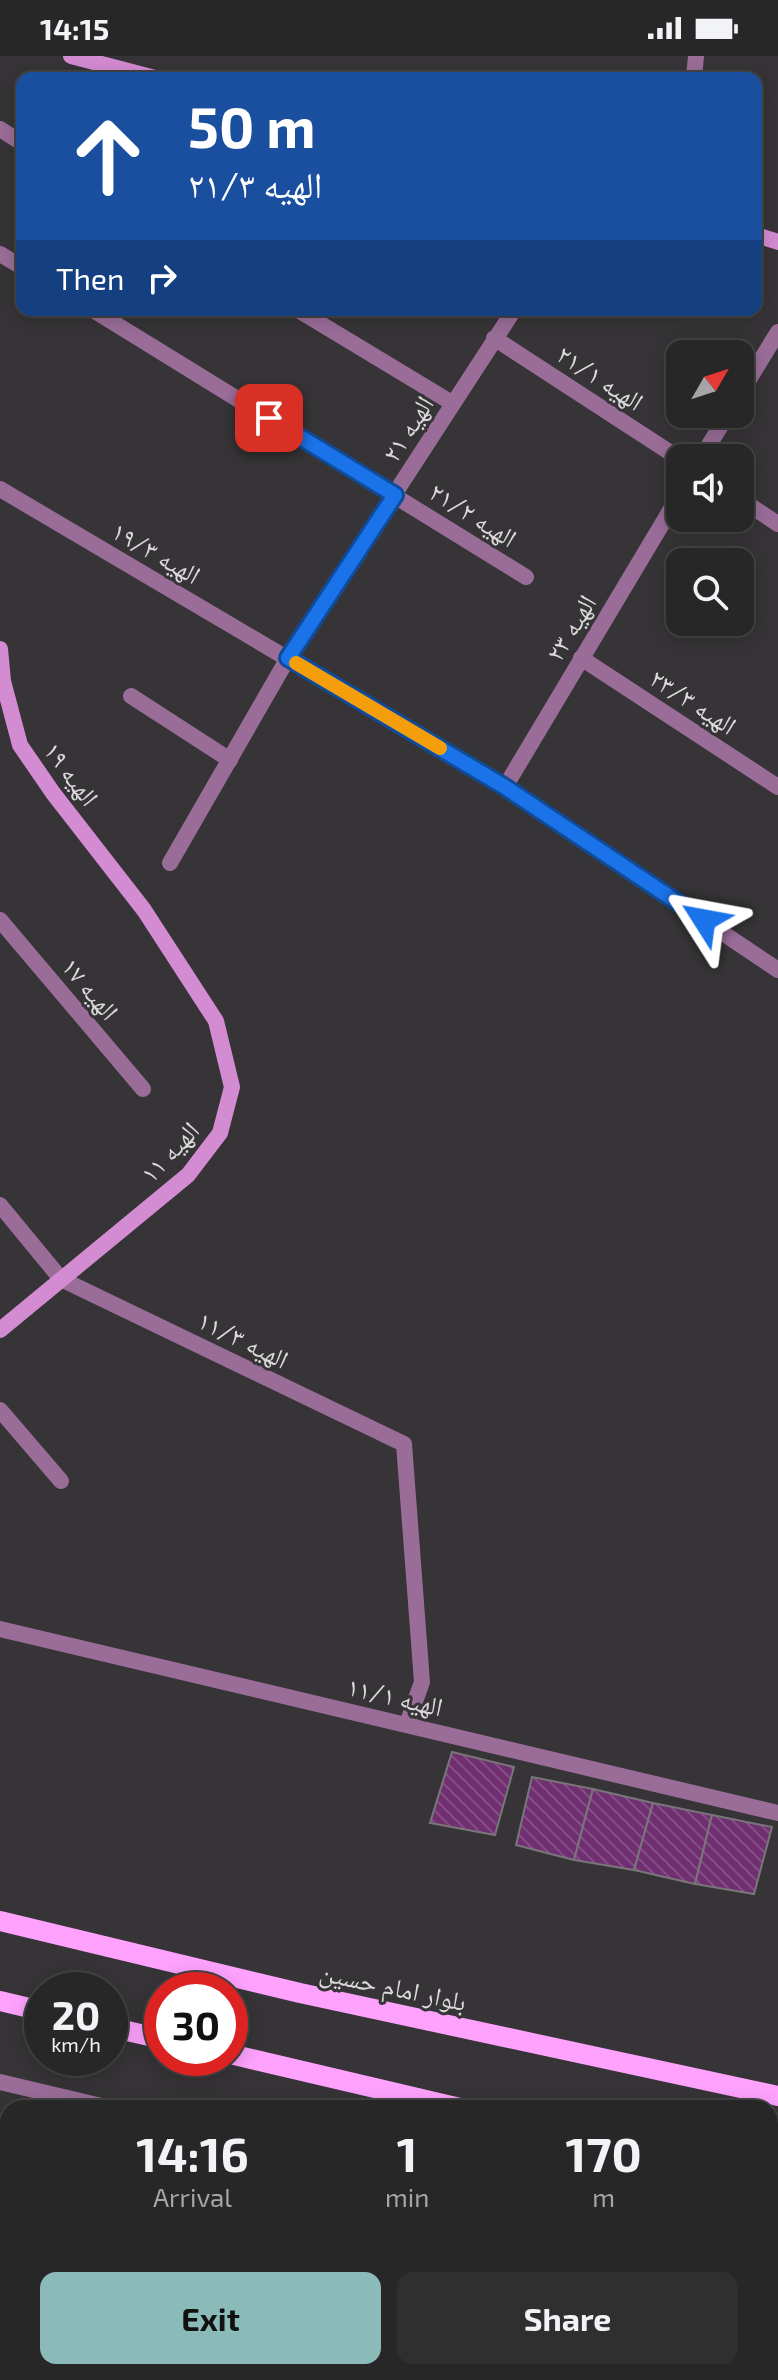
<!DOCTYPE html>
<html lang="en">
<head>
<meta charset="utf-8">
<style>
	body { margin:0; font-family:"Exo 2","Noto Naskh Arabic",sans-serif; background:#302f30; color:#f1f3f6; height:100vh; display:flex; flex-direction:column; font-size:30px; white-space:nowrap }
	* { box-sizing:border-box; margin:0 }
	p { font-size:26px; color:#a5a5a8 }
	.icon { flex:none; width:44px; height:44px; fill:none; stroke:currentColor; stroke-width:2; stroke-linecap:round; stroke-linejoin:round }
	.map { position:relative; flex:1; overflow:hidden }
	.panel { position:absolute; left:0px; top:2044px; width:778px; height:280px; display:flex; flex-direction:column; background:#282728; border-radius:24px 24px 0 0; box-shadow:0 4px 20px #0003,0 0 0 2px #444445 }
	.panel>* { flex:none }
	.top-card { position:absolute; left:16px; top:16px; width:746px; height:244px; border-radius:16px; box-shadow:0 4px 20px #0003,0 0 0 2px #444445; background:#1a4fa0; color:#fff; overflow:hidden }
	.needle { width:52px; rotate:51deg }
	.controls { position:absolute; left:666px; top:284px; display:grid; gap:16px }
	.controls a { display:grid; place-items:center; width:88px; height:88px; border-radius:16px; background:#282728; box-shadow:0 4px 20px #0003,0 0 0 2px #444445; font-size:40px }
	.speed { position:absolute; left:24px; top:1916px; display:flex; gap:16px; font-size:40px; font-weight:700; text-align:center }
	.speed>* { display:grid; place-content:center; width:104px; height:104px; border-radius:50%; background:#282728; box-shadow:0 4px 20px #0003,0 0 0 2px #444445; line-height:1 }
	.speed small { font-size:20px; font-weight:400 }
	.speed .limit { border:12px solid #d22; background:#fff; color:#111 }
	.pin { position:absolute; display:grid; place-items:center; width:68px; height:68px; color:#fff; margin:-34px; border-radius:16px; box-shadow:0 4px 12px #0006 }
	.me { position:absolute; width:88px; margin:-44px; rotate:304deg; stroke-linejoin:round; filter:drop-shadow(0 0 6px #0008) }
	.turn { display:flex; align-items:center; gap:28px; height:168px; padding:0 40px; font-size:36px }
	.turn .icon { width:104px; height:104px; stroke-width:2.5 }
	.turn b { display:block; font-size:56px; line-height:68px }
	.then { display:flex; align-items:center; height:76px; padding:0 40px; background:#0003; gap:16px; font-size:30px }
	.eta { display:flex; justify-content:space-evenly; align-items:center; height:136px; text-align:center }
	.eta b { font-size:48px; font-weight:700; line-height:56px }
	.action { display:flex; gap:16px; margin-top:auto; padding:16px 40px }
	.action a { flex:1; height:92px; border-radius:16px; background:#8bbbb9; color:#111; font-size:32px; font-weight:700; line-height:92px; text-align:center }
	.action a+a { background:#302f30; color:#f1f3f6 }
	.status { display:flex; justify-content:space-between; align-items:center; height:56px; padding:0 40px; background:#282728; direction:ltr }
	.status svg { height:22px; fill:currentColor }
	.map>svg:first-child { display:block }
</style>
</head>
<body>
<div class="status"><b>14:15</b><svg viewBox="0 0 49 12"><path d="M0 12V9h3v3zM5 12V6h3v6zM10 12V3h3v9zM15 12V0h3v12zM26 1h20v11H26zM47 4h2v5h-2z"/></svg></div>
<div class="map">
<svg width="778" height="2324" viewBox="0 0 778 2324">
	<defs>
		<pattern id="building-back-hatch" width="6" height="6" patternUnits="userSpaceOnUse" patternTransform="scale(2)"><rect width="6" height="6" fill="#702f71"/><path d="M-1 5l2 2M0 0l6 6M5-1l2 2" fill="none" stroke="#844d85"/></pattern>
	</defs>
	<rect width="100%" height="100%" fill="#363436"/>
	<g fill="url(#building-back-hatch)" stroke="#797679" stroke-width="2">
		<polygon points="452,1696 514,1711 495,1779 430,1767"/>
		<polygon points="532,1721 593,1733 574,1804 516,1789"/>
		<polygon points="593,1733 653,1747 634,1814 574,1804"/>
		<polygon points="653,1747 712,1759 695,1828 634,1814"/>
		<polygon points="712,1759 772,1771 754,1838 695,1828"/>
	</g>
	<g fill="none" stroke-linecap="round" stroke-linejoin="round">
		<g stroke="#9a6d99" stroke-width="16">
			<polyline points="694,22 696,0"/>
			<polyline points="0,73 22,87"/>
			<polyline points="0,198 22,211"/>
			<polyline points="93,254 526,521"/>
			<polyline points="298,254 452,347"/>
			<polyline points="494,282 680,403"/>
			<polyline points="740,338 778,276"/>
			<polyline points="701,402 728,358"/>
			<polyline points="0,433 505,731 778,914"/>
			<polyline points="740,443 778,468"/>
			<polyline points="581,602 778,731"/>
			<polyline points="131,640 230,704"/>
			<polyline points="505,731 680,438"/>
			<polyline points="170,807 288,602 514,254"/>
			<polyline points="0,864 143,1033"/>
			<polyline points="0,1149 61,1223 404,1388 422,1626 407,1668"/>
			<polyline points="0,1354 61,1425"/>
			<polyline points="0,1573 778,1757"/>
			<polyline points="0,2026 110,2052"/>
			<polyline points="203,2316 210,2324"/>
			<polyline points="527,2316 533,2324"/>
		</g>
		<g stroke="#d38bd2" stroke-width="16">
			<polyline points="71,0 155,22"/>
			<polyline points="756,179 778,186"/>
			<polyline points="0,593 3,625 20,689 53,737 144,854 216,965 232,1031 220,1077 188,1119 0,1274"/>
		</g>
		<g stroke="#fea2fe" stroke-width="20">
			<polyline points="0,1865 300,1937 778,2040"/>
			<polyline points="0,1945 42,1955"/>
			<polyline points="110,1971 162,1983"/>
			<polyline points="230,1998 460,2052"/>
			<polyline points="770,2125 778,2127"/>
		</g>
	</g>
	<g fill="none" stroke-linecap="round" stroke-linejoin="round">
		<g stroke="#114b97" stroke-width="20">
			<polyline id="route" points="269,362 395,439 288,602 505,731 704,864"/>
		</g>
		<use href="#route" stroke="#1a73e8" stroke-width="14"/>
		<polyline stroke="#f59e0b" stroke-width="14" points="296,607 440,692"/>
	</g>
	<g text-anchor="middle" stroke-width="6" stroke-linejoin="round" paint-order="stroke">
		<g font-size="26" fill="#dbd9db" stroke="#363436">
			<text transform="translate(600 322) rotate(33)" y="9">الهیه ۲۱/۱</text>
			<text transform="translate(408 373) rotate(-58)" y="9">الهیه ۲۱</text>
			<text transform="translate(473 459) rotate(32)" y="9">الهیه ۲۱/۲</text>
			<text transform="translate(156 497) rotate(30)" y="9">الهیه ۱۹/۳</text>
			<text transform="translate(571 572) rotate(-59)" y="9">الهیه ۲۳</text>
			<text transform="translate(693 646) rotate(33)" y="9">الهیه ۲۳/۳</text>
			<text transform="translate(71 718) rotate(53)" y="9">الهیه ۱۹</text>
			<text transform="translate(90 933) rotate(50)" y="9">الهیه ۱۷</text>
			<text transform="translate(170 1096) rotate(-47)" y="9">الهیه ۱۱</text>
			<text transform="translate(243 1284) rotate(26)" y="9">الهیه ۱۱/۳</text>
			<text transform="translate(395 1641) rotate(13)" y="9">الهیه ۱۱/۱</text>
			<text transform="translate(393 1931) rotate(12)" y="9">بلوار امام حسین</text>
		</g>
	</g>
</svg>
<div class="controls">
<a><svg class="needle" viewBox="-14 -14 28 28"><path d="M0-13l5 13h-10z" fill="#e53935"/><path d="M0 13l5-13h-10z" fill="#a5a5a8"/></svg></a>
<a><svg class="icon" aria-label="sound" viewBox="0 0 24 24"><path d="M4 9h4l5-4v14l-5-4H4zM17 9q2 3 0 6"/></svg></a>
<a><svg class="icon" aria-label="search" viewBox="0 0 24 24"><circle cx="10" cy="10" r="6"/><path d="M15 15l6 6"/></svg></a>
</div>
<div class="speed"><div>20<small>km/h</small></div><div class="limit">30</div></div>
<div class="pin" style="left:269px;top:362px;background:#d93025"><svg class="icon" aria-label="arrive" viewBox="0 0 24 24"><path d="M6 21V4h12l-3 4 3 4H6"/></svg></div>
<svg class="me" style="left:704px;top:864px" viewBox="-20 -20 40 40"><path d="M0-17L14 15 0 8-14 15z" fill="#1a73e8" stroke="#fff" stroke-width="4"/></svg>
<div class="top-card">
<div class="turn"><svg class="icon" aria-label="ahead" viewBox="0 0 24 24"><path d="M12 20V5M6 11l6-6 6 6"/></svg><div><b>50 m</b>الهیه ۲۱/۳</div></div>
<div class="then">Then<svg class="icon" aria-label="right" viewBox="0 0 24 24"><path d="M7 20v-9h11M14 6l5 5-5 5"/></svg></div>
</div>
<section class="panel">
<div class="eta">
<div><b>14:16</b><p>Arrival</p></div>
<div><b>1</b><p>min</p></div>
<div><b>170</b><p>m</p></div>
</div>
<div class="action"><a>Exit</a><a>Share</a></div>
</section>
</div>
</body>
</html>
